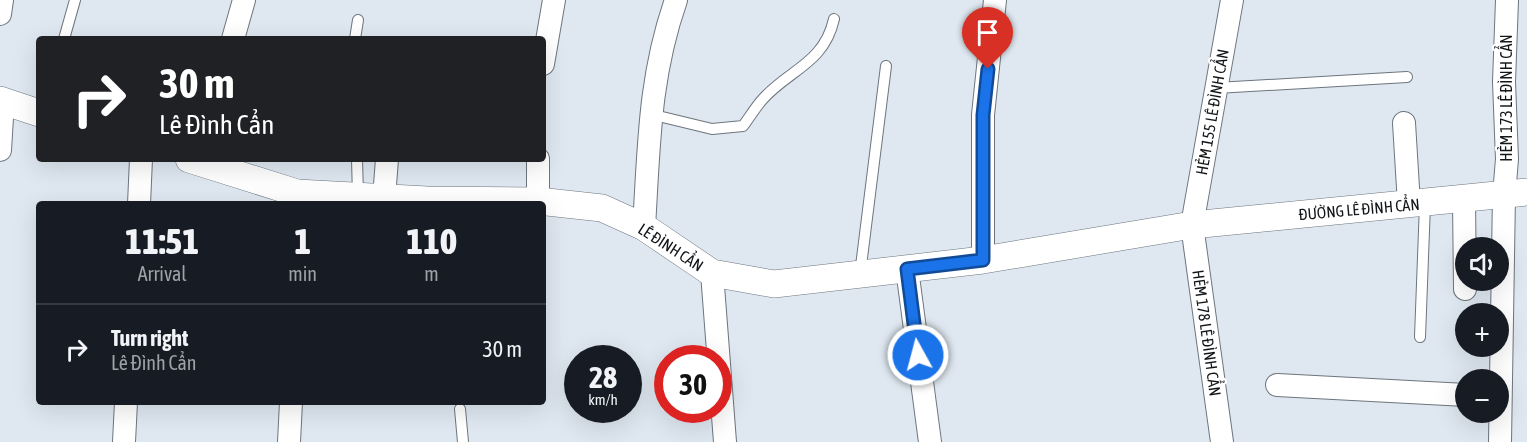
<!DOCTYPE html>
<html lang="en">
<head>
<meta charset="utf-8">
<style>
	body { margin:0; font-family:"Asap Condensed",sans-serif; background:#20242c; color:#f1f3f6; height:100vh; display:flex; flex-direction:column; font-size:22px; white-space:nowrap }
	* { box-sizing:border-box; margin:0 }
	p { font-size:20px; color:#9ea1a6 }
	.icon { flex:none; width:33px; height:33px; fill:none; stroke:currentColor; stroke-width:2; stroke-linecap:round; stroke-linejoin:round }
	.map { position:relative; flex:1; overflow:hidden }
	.sheet { position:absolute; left:36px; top:201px; width:510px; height:204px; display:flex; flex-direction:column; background:#171b24; border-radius:6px; box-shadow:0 6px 24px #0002 }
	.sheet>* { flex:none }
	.guide { position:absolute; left:36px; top:36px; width:510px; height:126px; border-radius:6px; box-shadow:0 6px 24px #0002; background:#202124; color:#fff; overflow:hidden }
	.controls { position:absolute; left:1455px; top:237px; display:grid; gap:12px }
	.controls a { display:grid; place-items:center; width:54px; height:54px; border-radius:50%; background:#171b24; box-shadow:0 6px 24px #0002; font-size:30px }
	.speed { position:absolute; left:564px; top:345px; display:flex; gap:12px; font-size:30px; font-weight:700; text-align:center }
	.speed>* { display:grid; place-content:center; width:78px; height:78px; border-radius:50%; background:#171b24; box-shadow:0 6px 24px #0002; line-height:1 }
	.speed small { font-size:15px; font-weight:400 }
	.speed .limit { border:9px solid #d22; background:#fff; color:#111 }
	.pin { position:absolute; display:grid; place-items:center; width:51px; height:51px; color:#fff; margin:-62px -26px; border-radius:50% 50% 50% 0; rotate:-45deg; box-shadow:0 0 6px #0007 }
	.pin .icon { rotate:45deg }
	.me { position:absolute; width:66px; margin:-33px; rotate:353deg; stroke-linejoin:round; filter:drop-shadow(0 0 4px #0008) }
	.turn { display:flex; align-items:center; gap:21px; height:126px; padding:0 24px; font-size:27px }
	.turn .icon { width:78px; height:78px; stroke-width:2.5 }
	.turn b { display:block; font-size:42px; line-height:51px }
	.eta { display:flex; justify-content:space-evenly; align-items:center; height:102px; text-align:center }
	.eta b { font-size:36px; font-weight:800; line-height:42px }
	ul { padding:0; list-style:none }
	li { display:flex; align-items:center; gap:18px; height:90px; padding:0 24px; border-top:2px solid #363941 }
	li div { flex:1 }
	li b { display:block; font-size:22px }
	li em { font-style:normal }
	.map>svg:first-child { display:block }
</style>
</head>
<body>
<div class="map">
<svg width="1527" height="442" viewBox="0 0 1527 442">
	<rect width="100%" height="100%" fill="#dfe8f1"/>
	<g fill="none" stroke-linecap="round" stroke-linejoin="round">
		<g stroke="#6d757d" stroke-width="12">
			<g id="service">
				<polyline points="64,39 75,0"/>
				<polyline points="355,39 358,20"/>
				<polyline points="1216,88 1407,77"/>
				<path d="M 650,114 L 712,129 L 743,126 C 749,118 755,108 762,100 C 788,70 824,64 834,19"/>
				<polyline points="357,159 358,196"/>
				<polyline points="860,274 886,66"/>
				<polyline points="1420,337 1425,204"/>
				<polyline points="460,409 463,442"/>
			</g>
		</g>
		<g stroke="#6d757d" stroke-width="24">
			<g id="minor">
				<polyline points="0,14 2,0"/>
				<polyline points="233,39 244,0"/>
				<polyline points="543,64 554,0"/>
				<polyline points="1404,123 1409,204"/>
				<polyline points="0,150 3,101"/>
				<polyline points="538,159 538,201"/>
				<polyline points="384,198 387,159"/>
				<polyline points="1464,199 1465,289"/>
				<polyline points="139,204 141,159"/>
				<path d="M 644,227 C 649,146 649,77 676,0"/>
				<polyline points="983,260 983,115 995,0"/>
				<polyline points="907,269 930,442"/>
				<polyline points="712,273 725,442"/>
				<polyline points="1277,385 1466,395"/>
				<polyline points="124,442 126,402"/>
				<polyline points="289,442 291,402"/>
				<polyline points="1222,442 1192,225 1232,0"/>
				<polyline points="1500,442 1504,195 1507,159 1504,82 1507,0"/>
			</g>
		</g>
		<g stroke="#6d757d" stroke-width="28">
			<g id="tertiary">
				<polyline points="0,100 39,113"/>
				<polyline points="189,159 297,193 427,200 538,201 602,208 644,227 712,273 774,284 983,260 1192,225 1527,192"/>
			</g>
		</g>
		<use href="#service" stroke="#fff" stroke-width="10"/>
		<use href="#minor" stroke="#fff" stroke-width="22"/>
		<use href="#tertiary" stroke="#fff" stroke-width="27"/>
	</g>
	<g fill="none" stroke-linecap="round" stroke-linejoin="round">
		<g stroke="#114b97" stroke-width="15">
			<polyline id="route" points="918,355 907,269 983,260 983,115 988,69"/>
		</g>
		<use href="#route" stroke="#1a73e8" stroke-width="10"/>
	</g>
	<g text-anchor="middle" stroke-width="4.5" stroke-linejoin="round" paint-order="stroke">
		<g font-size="16" fill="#131619" stroke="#fff">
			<text transform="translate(1506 98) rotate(-90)" y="6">HẺM 173 LÊ ĐÌNH CẨN</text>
			<text transform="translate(1212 112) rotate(-80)" y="6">HẺM 155 LÊ ĐÌNH CẨN</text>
			<text transform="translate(1359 209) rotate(-5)" y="6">ĐƯỜNG LÊ ĐÌNH CẨN</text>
			<text transform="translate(671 247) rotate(33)" y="6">LÊ ĐÌNH CẨN</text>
			<text transform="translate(1207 333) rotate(82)" y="6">HẺM 178 LÊ ĐÌNH CẨN</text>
		</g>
	</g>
</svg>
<div class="controls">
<a><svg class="icon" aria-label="sound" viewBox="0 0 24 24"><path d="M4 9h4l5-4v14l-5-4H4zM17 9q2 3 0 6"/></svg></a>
<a>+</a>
<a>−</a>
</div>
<div class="speed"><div>28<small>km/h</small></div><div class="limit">30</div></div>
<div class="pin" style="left:988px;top:69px;background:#d93025"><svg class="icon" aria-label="arrive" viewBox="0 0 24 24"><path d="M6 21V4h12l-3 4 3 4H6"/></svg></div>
<svg class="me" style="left:918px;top:355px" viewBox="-20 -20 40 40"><circle r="17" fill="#1a73e8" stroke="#fff" stroke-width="3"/><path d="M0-11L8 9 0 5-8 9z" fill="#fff"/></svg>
<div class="guide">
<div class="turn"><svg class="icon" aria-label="right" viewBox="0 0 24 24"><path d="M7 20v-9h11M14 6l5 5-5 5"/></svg><div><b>30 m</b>Lê Đình Cẩn</div></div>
</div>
<section class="sheet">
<div class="eta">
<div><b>11:51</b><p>Arrival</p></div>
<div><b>1</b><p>min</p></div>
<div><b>110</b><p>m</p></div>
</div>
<ul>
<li><svg class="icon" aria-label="right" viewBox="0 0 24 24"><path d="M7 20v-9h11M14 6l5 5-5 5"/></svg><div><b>Turn right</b><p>Lê Đình Cẩn</p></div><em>30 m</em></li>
</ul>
</section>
</div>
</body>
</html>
